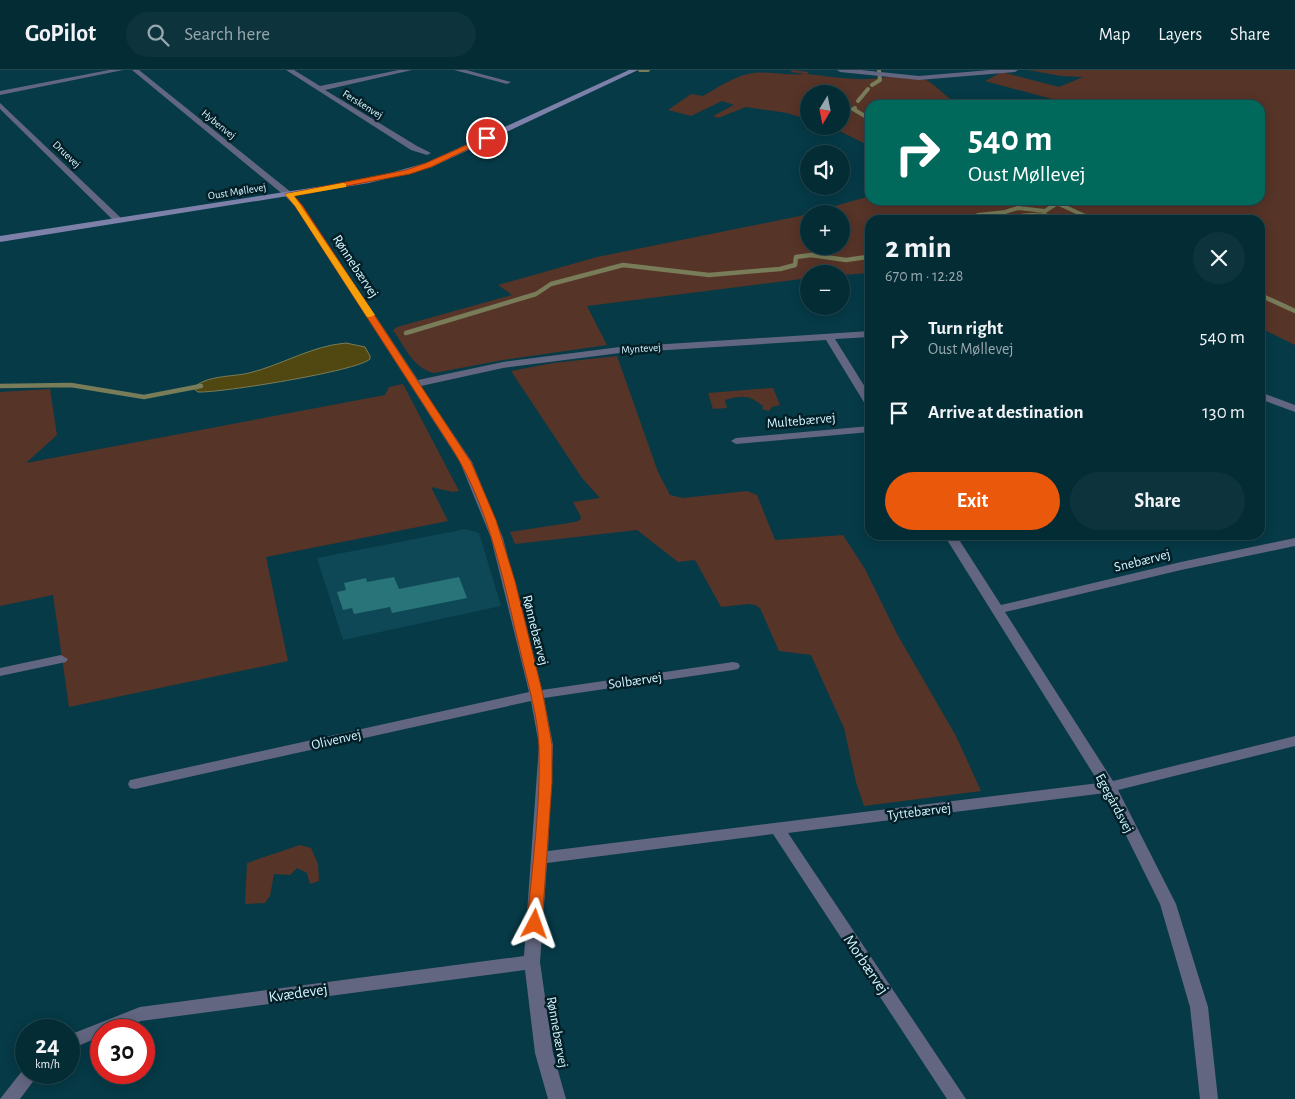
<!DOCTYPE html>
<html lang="en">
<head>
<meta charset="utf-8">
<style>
	body { margin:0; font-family:"Alegreya Sans",sans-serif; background:#0d343d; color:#f1f3f6; height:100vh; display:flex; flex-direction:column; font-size:19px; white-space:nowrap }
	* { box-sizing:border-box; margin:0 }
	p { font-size:16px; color:#97a7ad }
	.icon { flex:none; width:28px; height:28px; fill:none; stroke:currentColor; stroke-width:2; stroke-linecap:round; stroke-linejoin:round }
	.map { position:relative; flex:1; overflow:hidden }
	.details { position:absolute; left:865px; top:145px; width:400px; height:325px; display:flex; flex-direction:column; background:#042c35; border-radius:15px; box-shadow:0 2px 12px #0003,0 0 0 1px #254850 }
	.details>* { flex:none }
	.hud { position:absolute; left:865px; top:30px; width:400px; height:105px; border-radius:15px; box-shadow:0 2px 12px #0003,0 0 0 1px #254850; background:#00695c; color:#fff; overflow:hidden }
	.needle { width:32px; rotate:190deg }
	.buttons { position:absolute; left:800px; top:15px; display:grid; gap:10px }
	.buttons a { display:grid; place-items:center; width:50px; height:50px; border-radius:50%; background:#042c35; box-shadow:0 2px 12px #0003,0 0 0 1px #254850; font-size:25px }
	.speed { position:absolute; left:15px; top:949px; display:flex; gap:10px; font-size:25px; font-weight:700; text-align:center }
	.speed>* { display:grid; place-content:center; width:65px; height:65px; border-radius:50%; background:#042c35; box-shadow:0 2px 12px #0003,0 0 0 1px #254850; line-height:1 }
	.speed small { font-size:12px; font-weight:400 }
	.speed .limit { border:8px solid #d22; background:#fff; color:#111 }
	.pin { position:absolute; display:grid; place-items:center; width:42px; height:42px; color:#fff; margin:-21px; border:2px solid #fff; border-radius:50%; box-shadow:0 1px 5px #0007 }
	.me { position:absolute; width:55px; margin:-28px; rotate:4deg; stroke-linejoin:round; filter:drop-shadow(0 0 4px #0008) }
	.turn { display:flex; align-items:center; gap:18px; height:105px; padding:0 20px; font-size:22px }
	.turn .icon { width:65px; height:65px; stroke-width:2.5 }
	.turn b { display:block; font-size:35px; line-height:42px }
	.round { display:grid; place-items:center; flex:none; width:52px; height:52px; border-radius:26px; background:#0d343d }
	.overview { display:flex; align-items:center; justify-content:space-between; height:85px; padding:0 20px }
	h1 { font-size:30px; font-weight:700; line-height:38px }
	.button { display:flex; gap:10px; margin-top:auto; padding:10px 20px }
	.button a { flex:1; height:58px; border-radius:30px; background:#ea580c; color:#fff; font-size:20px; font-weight:700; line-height:58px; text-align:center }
	.button a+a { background:#0d343d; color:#f1f3f6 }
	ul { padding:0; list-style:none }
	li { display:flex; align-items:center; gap:15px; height:75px; padding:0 20px }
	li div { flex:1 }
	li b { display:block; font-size:19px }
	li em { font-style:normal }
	header { display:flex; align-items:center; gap:30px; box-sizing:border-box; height:70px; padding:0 25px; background:#042c35; border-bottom:1px solid #254850 }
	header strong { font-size:24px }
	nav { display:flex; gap:28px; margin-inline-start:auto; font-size:18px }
	.search { width:350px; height:45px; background:#0d343d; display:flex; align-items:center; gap:12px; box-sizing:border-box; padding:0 18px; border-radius:28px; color:#97a7ad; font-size:19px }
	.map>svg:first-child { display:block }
</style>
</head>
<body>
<header>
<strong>GoPilot</strong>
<div class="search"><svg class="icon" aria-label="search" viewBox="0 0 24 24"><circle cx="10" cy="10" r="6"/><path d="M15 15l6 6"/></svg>Search here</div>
<nav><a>Map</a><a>Layers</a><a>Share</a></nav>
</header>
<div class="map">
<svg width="1295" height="1029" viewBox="0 0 1295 1029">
	<rect width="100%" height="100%" fill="#063a47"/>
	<polygon fill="#0e4856" points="466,459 479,463 501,536 343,570 317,488"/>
	<g fill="#573428" fill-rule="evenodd">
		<path d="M 793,0 L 809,2 L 807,4 C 827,6 849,10 869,9 C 887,8 909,2 926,10 C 939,17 947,29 960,35 L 870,35 L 870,76 L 829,56 L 841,56 L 841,24 L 809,24 L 809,50 L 787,43 L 746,37 L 718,48 L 713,46 L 734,35 L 722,31 L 691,46 L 668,40 L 691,24 L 703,26 C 719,17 734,6 753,3 C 770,1 788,6 805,4 L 790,2 Z"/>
		<path d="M 1028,0 L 1295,0 L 1295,275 L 1260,258 L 1260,150 L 870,150 L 870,203 L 841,205 L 809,204 L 809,208 L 587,236 L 607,275 L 503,290 L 434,303 C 413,298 405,277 393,260 L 397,257 L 512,225 L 498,215 L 597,187 L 800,146 L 870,126 L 870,130 L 1260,130 L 1260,35 L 1074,35 L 985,11 L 1002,2 L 1059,17 L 1083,7 L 1061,6 ZM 809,144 L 841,144 L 841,176 L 809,176 Z"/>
		<polygon points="617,286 658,402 670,425 683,428 747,421 757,425 775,470 843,465 865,499 897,564 956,666 981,721 864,736 856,712 844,658 811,585 779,581 760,538 755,535 748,534 721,537 695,490 678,492 637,460 515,474 510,462 575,452 580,450 581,447 573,432 600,428 582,408 511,301 553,293"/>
		<polygon points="403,314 459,421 453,422 431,417 448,451 266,487 288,591 69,637 53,525 0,536 0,322 50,319 57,365 26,393 385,325 389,317"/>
		<path d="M 770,318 L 773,318 L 780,335 L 772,337 L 769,341 L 762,339 L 763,336 C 749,325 744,325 725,330 L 727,338 L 713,339 L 708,323 Z"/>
		<polygon points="300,775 311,778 318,794 319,811 310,814 307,803 297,798 290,805 274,804 270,826 265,833 245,834 247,793"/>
	</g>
	<g fill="#514811" stroke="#787c58">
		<polygon points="1041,143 1058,146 1065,150 1004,150 1023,144"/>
		<path d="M 346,273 L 365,277 L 370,286 L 370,289 C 358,301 220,323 198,322 L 193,318 C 207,305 232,307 249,303 C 282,295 311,276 346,273 Z"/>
	</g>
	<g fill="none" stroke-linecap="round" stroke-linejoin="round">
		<g stroke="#787c58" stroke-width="4">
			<polyline points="640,0 648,0"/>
			<polyline points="872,15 880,10 879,0"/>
			<polyline points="858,31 868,19"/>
			<polyline points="855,38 853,39 870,49"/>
			<polyline points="1050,130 1094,150"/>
			<polyline points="970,150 978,145 1005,142 1018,138 1045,141 1056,134"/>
		</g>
		<g stroke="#787c58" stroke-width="4.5">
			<polyline points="1260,225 1295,241"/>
			<polyline points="406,263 536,224 551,214 623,195 709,205 780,199 795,195 796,187 811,185 846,190 867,187 870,179"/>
			<polyline points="0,316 71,315 144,327 201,316"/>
		</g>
	</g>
	<polygon fill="#287478" points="394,507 399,519 459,507 467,528 392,543 390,537 354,544 352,538 343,540 337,522 346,520 344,513 366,508 367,512"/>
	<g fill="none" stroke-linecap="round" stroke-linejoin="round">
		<g fill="#636680" fill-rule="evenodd">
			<polygon points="109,0 123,0 0,25 0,21"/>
			<polygon points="132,0 139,0 292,123 302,135 418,310 503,292 620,277 870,261 870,267 835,269 870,325 870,337 865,334 826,270 620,283 503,298 421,316 472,392 503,468 542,620 733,592 738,593 740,596 738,599 733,600 544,628 553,675 548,781 1099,713 944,465 956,465 1001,535 1181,492 1295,468 1295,476 1181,500 1005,542 1113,711 1295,666 1295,676 1118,720 1176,834 1208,937 1218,1029 1200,1029 1190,937 1160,834 1105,723 788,763 966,1029 947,1029 773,764 547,793 540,892 553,983 566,1029 548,1029 535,983 525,900 141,951 117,960 101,960 101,966 69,980 69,965 140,937 524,886 539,675 531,631 135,719 130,718 128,714 130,710 135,709 529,622 491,468 460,392 295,136 286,127"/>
			<polygon points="286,0 294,0 320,16 399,0 412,0 325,20 417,76 431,83 427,85 411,80"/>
			<polygon points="454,0 466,0 511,12 507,14"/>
			<polygon points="837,0 861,0 919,6 990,0 1018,0 1015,2 919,10 840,2"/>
			<polygon points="0,33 121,148 121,152 115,152 0,39"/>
			<polygon points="1260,322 1295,335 1295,342 1260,329"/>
			<polygon points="870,356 870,362 736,374 731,371 736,368"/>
			<polygon points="61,585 68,589 66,592 0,606 0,598"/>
			<polygon points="26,996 26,1002 40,1002 20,1029 0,1029"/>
		</g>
		<polygon fill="#7d81aa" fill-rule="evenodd" points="629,0 638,0 432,97 369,113 0,172 0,166 369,109 426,93"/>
	</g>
	<path fill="#ea580c" stroke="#983908" d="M 485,67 L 491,68 L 431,97 L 410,104 L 294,126 L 302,135 L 463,380 L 471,392 L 496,450 L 515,511 L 543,625 L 552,675 L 552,712 L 542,854 L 540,858 L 535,860 L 529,858 L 527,854 C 532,798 541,733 539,677 C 538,645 527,611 520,580 C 504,513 490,440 453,380 L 295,136 L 285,124 L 406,100 L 426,93 Z"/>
	<polygon fill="#f59e0b" points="343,113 346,114 346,117 294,126 375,245 370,247 367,247 295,136 285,124"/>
	<g text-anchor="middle" stroke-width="5" stroke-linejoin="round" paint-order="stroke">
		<g font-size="11" fill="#d4f4ff" stroke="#031f27">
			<text transform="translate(363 34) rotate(32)" y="4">Ferskenvej</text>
			<text transform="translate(219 54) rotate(39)" y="4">Hybenvej</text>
			<text transform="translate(67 84) rotate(44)" y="4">Druevej</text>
			<text transform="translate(237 121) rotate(-9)" y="4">Oust Møllevej</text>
			<text transform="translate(641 278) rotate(-4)" y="4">Myntevej</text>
		</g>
		<g font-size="14" fill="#d4f4ff" stroke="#031f27">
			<text transform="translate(356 196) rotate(57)" y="5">Rønnebærvej</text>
			<text transform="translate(801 350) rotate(-5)" y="5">Multebærvej</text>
			<text transform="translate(1142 490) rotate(-14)" y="5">Snebærvej</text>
			<text transform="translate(536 560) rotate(76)" y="5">Rønnebærvej</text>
			<text transform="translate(635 610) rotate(-8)" y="5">Solbærvej</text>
			<text transform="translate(336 669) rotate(-13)" y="5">Olivenvej</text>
			<text transform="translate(1115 733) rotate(62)" y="5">Egegårdsvej</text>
			<text transform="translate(919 741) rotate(-7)" y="5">Tyttebærvej</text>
			<text transform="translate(558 962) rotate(80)" y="5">Rønnebærvej</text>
		</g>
		<g font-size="16" fill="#d4f4ff" stroke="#031f27">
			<text transform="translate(867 894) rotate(56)" y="6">Morbærvej</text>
			<text transform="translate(298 922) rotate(-8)" y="6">Kvædevej</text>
		</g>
	</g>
</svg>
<div class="buttons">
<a><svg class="needle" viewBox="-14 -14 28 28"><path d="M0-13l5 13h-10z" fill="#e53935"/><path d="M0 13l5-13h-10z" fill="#97a7ad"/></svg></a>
<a><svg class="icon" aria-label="sound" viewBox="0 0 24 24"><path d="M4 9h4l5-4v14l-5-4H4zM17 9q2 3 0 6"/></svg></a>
<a>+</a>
<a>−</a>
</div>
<div class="speed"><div>24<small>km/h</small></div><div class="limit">30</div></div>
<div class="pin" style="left:487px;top:68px;background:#d93025"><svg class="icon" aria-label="arrive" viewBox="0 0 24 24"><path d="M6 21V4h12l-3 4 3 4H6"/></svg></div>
<svg class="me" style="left:535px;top:854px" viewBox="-20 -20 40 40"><path d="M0-17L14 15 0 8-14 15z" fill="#ea580c" stroke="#fff" stroke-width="4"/></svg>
<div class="hud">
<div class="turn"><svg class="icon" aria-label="right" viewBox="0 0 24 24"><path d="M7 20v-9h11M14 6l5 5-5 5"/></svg><div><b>540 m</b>Oust Møllevej</div></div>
</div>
<section class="details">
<div class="overview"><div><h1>2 min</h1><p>670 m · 12:28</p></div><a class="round"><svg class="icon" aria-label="close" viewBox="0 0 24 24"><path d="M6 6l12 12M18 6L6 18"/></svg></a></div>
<ul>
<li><svg class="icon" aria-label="right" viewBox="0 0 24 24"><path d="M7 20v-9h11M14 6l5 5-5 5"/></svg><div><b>Turn right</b><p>Oust Møllevej</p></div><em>540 m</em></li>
<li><svg class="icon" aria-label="arrive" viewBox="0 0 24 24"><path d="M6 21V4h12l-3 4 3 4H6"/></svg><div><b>Arrive at destination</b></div><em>130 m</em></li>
</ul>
<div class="button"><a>Exit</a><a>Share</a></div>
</section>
</div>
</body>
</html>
